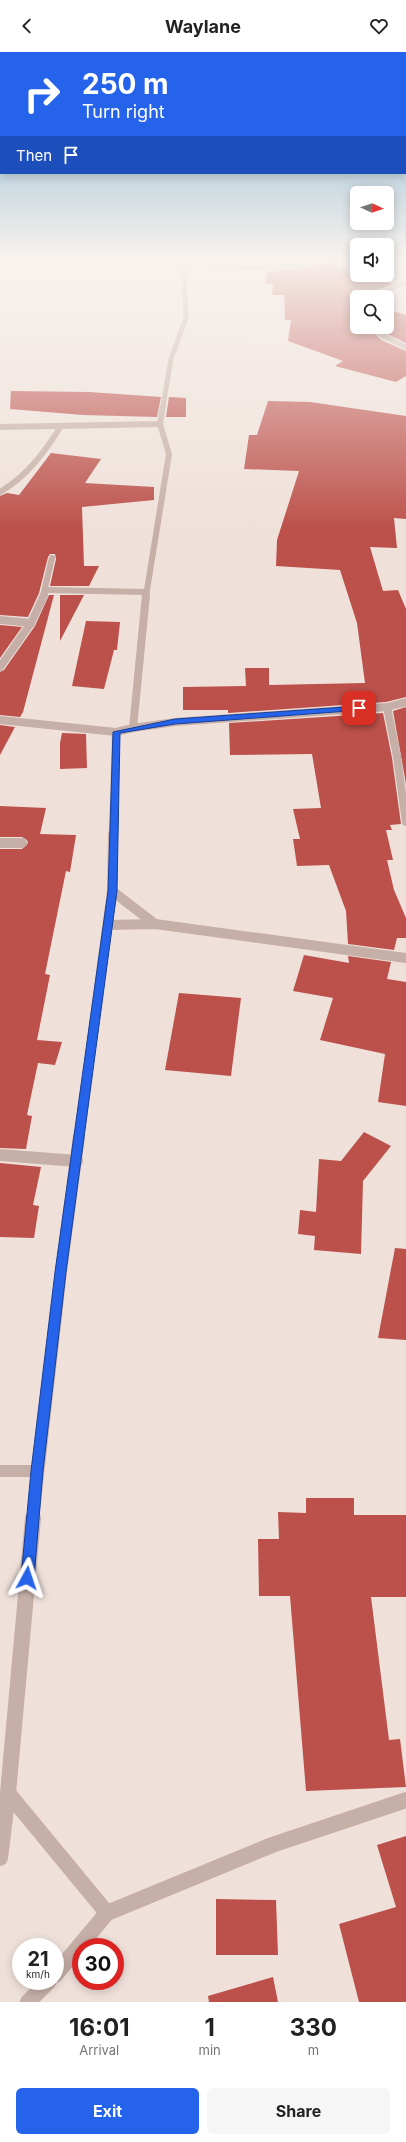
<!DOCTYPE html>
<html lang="en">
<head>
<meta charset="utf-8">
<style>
	body { margin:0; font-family:Inter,sans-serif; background:#f6f6f6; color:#222; height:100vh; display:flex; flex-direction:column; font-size:15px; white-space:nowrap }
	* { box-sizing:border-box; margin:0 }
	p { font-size:13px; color:#767676 }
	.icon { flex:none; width:22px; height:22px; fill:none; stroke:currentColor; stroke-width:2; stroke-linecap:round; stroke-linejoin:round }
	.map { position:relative; height:1950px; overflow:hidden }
	.panel { display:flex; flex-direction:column; background:#fff; flex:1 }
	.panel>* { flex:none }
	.guide { position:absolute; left:0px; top:0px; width:406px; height:122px; box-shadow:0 2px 10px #0003; background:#2563eb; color:#fff; overflow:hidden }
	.needle { width:26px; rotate:94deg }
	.tools { position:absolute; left:350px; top:134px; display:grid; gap:8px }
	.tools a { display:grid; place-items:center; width:44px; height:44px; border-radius:6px; background:#fff; box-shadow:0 2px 10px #0003; font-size:20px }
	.speed { position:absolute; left:12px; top:1886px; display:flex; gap:8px; font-size:20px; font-weight:700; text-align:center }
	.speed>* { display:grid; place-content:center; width:52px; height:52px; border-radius:50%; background:#fff; box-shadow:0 2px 10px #0003; line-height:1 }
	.speed small { font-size:10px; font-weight:400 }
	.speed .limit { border:6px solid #d22; background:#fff; color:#111 }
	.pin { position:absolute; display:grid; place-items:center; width:34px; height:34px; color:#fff; margin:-17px; border-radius:8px; box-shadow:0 2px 6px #0006 }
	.me { position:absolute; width:44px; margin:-22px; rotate:5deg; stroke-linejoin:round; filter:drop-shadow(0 0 3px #0008) }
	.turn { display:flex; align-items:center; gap:14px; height:84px; padding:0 16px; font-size:18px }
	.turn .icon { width:52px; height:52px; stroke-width:2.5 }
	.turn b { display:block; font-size:28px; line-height:34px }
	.then { display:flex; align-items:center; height:38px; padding:0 16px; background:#0003; gap:8px; font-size:15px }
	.eta { display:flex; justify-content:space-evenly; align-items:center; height:68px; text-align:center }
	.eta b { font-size:24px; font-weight:700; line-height:28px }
	.primary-button { display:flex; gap:8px; margin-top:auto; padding:8px 16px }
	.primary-button a { flex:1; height:46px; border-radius:6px; background:#2563eb; color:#fff; font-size:16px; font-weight:700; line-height:46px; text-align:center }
	.primary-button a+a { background:#f6f6f6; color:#222 }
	header { display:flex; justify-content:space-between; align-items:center; height:52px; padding:0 16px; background:#fff; font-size:18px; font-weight:700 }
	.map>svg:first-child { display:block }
</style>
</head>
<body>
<header><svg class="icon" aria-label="back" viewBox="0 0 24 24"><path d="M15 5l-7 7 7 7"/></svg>Waylane<svg class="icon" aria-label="heart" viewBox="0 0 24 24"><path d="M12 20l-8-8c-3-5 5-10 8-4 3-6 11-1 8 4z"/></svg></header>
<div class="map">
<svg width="406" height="1950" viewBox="0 0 406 1950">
	<rect width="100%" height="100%" fill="#efe1da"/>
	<g fill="#bc504a">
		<polygon points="269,205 313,205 314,206 268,212"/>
		<polygon points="332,211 357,220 357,223 367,223 393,232 355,245 357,246 357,275 369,275 381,288 406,299 406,324 396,330 335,314 343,309 288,289 291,268 285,268 284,243 272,243 273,232 265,232 267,220"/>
		<polygon points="387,257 406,263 406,291 385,281 379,275 387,275"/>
		<polygon points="11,339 89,340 161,345 157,365 83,363 10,357"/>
		<polygon points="169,345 186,346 186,365 166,365"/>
		<polygon points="268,349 310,350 406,364 406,467 394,466 397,496 370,495 383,539 398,538 406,557 406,645 386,650 228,661 228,658 183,658 183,635 246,634 245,616 269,616 269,633 365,631 357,571 340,518 276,514 277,488 299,419 244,417 249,383 257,383"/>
		<polygon points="51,401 101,407 85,431 154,435 154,448 82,455 84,514 99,514 89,534 50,534 56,507 55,502 50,502 48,505 39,541 28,565 0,563 0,444 7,441 19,443"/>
		<polygon points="49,543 54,543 23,660 20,665 0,663 0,620 4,618 35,574"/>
		<polygon points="60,543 84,543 60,589"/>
		<polygon points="86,569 120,570 117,598 114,598 104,637 72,634"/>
		<polygon points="0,573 22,575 0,606"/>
		<polygon points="406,655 406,732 393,659"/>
		<polygon points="383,661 392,706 401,772 390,773 392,778 386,778 393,808 387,808 394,838 406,866 406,886 397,886 394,898 348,892 346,859 329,813 297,814 293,787 300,787 293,757 321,756 312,702 230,703 229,671"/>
		<polygon points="0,673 15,675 0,703"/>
		<polygon points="62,681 86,682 87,716 60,717 60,691"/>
		<polygon points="0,754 46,756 40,782 76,783 70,820 66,819 45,922 50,923 37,988 62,990 55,1013 38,1011 27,1063 32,1064 26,1097 0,1096 0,797 22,797 28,791 27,788 22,785 0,785"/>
		<polygon points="304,903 349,911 348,904 391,910 387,927 406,930 406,1054 378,1050 385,1002 320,988 333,946 293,939"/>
		<polygon points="179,941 241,946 231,1024 165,1018"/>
		<polygon points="364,1080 391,1094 363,1129 361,1202 314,1198 315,1184 298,1182 300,1158 316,1160 319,1107 341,1109"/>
		<polygon points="0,1111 41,1115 33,1153 39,1154 34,1186 0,1185"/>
		<polygon points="395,1196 406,1197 406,1288 378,1286"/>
		<polygon points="306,1446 354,1446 354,1463 406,1463 406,1545 371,1545 389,1688 400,1687 406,1735 306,1739 290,1544 259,1544 258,1487 279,1487 278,1460 306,1461"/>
		<polygon points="406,1784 406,1950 359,1950 339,1872 396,1855 377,1793"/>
		<polygon points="216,1847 276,1848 278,1903 216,1903"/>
		<polygon points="273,1925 278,1950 209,1950 208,1944"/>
	</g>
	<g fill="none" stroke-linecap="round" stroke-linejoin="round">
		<g stroke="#c6afa7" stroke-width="5">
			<polyline points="395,205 406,212"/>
			<polyline points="189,211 242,216 269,216 349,205"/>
			<polyline points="374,245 406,230"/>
			<polyline points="373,275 383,284 406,295"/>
			<polyline points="163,355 171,307 186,266 184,218 189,211 190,205"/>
		</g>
		<g stroke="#c6afa7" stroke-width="6">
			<polyline points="0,375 160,372"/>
			<path d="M 0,440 C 27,424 45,400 61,374"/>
			<polyline points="46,538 146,540"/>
			<polyline points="43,544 52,506"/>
			<polyline points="146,544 169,402 160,372 163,354"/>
		</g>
		<g stroke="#c6afa7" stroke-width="8">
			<polyline points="0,568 31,571"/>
			<polyline points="0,615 31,571 44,543"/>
			<polyline points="387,655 397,705 406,770"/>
			<polyline points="0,668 116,680"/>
			<polyline points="133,676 175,670 387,655 406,650"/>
			<polyline points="113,783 116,680 133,676 146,543"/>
		</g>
		<g stroke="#c6afa7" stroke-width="10">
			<polyline points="0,791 22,791"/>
			<polyline points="112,839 155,872"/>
			<polyline points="108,873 155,872 406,906"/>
			<polyline points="79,1085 112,839 113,782"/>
		</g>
		<g stroke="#c6afa7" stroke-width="12">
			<polyline points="0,1103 77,1109"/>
			<polyline points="0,1419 37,1419"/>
			<polyline points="33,1467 61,1220 79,1084"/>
		</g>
		<g stroke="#c6afa7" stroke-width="16">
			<polyline points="8,1741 107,1861"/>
			<polyline points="0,1806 8,1741 33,1466"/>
			<polyline points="55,1923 107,1861 272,1793 406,1748"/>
			<polyline points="28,1950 49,1929"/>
		</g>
	</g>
	<linearGradient id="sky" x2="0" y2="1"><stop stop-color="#7cb0cc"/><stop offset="0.43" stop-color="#f8f2ee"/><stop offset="1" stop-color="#f8f2ee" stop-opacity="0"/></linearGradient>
	<rect width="406" height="478" fill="url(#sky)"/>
	<polygon fill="#2563eb" stroke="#184099" points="359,654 362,655 362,658 175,672 120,681 117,839 66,1220 43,1419 34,1526 32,1531 27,1533 23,1531 21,1526 31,1419 55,1220 108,839 113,680 175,667"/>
</svg>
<div class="tools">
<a><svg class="needle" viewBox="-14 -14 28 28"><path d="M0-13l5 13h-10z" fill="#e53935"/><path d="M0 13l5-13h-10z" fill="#767676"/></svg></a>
<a><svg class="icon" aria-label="sound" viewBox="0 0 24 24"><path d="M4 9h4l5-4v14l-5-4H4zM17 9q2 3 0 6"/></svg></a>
<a><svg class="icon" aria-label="search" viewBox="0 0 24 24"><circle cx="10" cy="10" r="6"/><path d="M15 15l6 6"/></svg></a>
</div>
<div class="speed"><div>21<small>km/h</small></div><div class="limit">30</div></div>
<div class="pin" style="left:359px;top:656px;background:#d93025"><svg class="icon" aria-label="arrive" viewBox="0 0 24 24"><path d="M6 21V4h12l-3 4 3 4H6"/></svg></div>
<svg class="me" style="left:27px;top:1526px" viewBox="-20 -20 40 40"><path d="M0-17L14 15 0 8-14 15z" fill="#2563eb" stroke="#fff" stroke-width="4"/></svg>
<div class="guide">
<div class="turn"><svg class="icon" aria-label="right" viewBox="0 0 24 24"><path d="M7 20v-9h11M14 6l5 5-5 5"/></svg><div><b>250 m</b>Turn right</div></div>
<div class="then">Then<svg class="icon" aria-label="arrive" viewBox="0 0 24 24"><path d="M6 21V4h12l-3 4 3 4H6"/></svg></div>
</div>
</div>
<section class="panel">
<div class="eta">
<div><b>16:01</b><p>Arrival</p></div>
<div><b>1</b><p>min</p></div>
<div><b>330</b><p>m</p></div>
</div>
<div class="primary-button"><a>Exit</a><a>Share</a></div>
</section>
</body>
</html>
